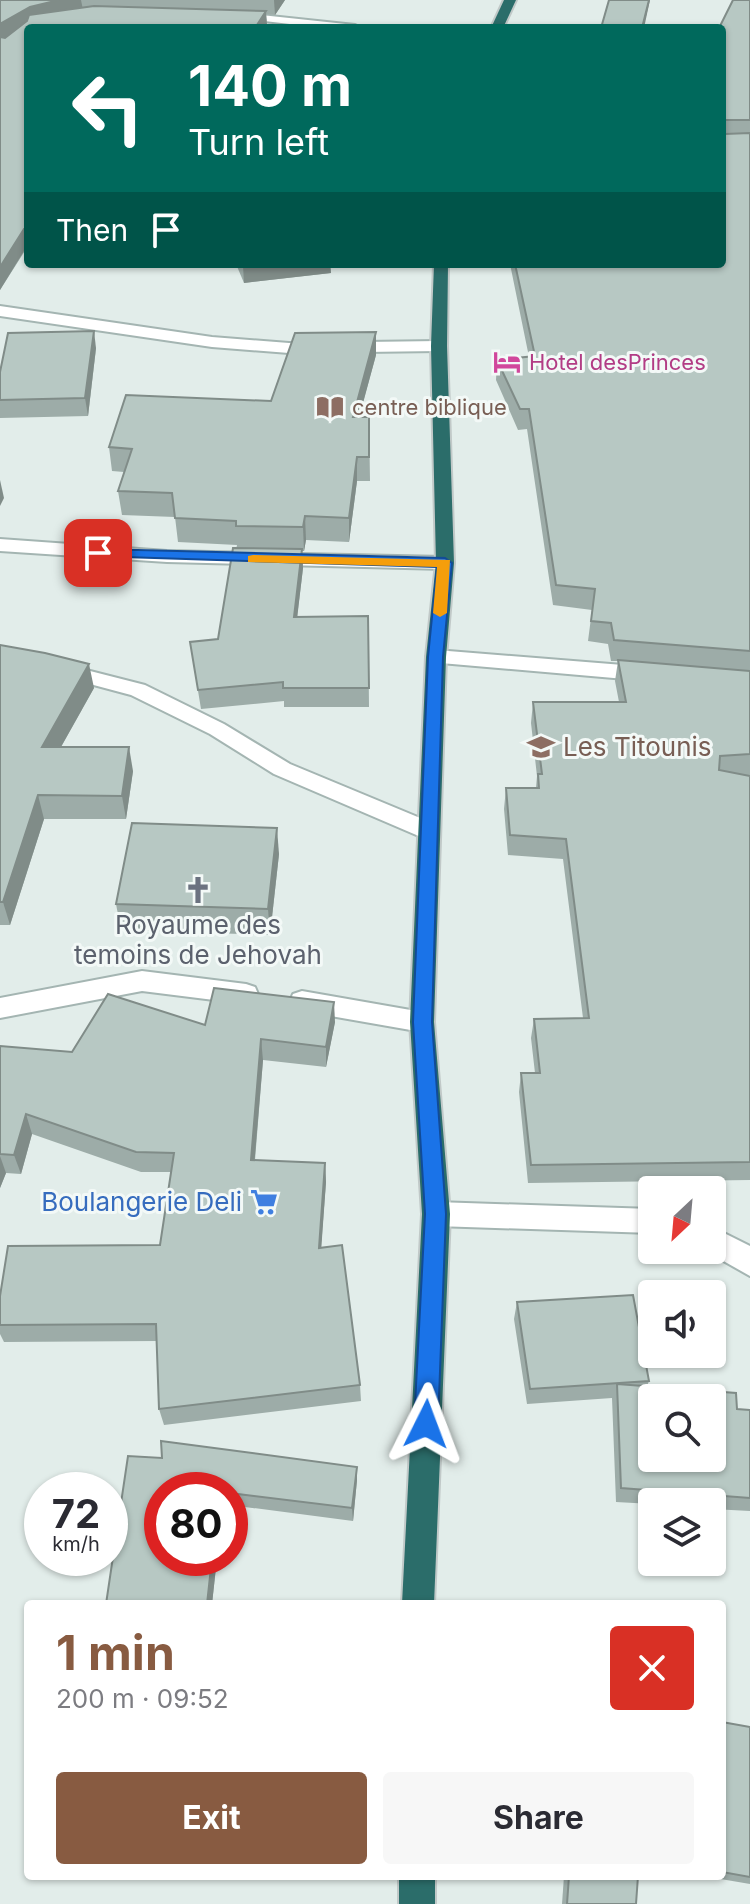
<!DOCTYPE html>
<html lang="en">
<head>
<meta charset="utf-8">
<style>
	body { margin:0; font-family:Inter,sans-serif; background:#f7f7f7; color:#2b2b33; height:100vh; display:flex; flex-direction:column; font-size:30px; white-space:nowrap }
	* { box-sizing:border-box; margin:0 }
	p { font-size:26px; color:#7c7c81 }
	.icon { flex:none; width:44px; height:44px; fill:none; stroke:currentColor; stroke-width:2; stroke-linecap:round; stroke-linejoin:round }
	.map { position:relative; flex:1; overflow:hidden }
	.panel { position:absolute; left:24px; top:1600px; width:702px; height:280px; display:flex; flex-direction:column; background:#fff; border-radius:8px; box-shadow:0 2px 6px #0004 }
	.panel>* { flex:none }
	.banner { position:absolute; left:24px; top:24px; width:702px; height:244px; border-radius:8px; box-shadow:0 2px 6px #0004; background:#00695c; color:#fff; overflow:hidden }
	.needle { width:52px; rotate:206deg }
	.tools { position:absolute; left:638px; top:1176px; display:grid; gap:16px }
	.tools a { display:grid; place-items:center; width:88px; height:88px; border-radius:8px; background:#fff; box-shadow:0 2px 6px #0004; font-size:40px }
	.speed { position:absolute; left:24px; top:1472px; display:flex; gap:16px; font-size:40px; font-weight:700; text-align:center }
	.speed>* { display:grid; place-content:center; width:104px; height:104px; border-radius:50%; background:#fff; box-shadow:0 2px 6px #0004; line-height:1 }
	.speed small { font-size:20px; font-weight:400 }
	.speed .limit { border:12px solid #d22; background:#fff; color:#111 }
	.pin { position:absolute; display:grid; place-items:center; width:68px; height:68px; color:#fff; margin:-34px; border-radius:16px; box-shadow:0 4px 12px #0006 }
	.me { position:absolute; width:88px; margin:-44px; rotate:3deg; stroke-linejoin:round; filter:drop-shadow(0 0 6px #0008) }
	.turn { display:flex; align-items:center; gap:28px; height:168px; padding:0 32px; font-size:36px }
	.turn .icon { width:104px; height:104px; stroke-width:2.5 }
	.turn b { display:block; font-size:56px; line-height:68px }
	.then { display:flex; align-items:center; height:76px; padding:0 32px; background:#0003; gap:16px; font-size:30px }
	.round { display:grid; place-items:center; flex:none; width:84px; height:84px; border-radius:8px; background:#f7f7f7 }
	.headline { display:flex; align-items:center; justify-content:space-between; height:136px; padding:0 32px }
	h1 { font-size:48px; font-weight:700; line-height:60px; color:#885b41 }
	.button { display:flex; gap:16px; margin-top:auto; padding:16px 32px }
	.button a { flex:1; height:92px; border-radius:8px; background:#885b41; color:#fff; font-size:32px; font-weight:700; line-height:92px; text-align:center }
	.button a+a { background:#f7f7f7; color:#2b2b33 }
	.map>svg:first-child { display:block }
</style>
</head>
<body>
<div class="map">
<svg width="750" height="1904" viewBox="0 0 750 1904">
	<rect width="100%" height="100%" fill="#e2edea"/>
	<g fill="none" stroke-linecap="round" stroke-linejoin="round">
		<g stroke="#a4b5b2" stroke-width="4">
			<g id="minor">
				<polygon points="234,12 355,25 361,28 323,28 230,17 228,15"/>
				<polygon points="0,306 212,337 289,343 439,341 447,346 439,351 289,353 212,347 0,316"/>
				<polygon points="0,539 167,551 445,557 454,563 445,569 167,562 0,551"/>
				<polygon points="0,648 145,685 224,724 290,764 437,825 440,831 437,837 421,837 274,774 210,734 131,695 0,660"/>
				<polygon points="436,650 648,667 658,674 648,681 429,662 426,657"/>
				<polygon points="142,971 246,984 255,987 258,994 255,1001 246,1004 142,991 0,1018 0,998"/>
				<polygon points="302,991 422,1012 431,1015 434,1022 431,1029 422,1032 302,1011 293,1008 290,1001 293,994"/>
				<polygon points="436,1202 652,1209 652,1233 436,1226 426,1223 422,1214 426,1205"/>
				<polygon points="712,1227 750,1246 750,1276 704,1250 712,1250"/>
			</g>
		</g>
		<g stroke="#c1c9c8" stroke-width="4">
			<g id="highway">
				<polygon points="504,0 516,0 503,28 491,28"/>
				<polygon points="434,264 448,264 447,346 454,563 446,657 434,1022 450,1214 434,1604 402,1604 422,1214 410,1022 426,657 436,563 431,346"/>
				<rect x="399" y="1876" width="36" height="28"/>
			</g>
		</g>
		<use href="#minor" fill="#fff" fill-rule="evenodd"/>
		<use href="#highway" fill="#2b6d6a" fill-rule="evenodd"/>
	</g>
	<g fill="#9daca8">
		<polygon points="0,0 285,0 275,15 266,14 267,26 28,28 28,246 0,290"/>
		<polygon points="750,0 750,775 742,775 750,776 750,1180 528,1183 519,1092 521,1073 535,1073 531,1038 534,1019 583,1018 563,859 508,855 504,809 506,788 536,788 537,776 531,723 533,702 619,702 615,681 618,661 611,661 608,644 588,641 592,610 553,605 527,429 518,430 496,380 497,360 529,357 510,264 722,264 722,28"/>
		<polygon points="236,264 330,264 331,273 244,283"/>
		<polygon points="96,348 88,416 0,418 0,372"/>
		<polygon points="376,355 359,417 369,417 370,481 357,481 349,542 306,540 304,551 302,551 303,568 297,617 368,616 369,707 284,707 284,701 201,709 190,642 218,639 237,545 178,542 175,517 122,515 118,491 124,472 112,471 109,447 271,401"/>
		<polygon points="0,645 94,688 61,747 133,771 126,819 44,819 10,925 0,925"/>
		<polygon points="279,854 270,935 121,930 116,904"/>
		<polygon points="335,1022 326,1067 263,1060 255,1160 325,1163 326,1182 321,1247 360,1385 361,1401 164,1425 159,1409 157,1341 4,1342 0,1334 0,1296 160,1245 171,1172 141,1172 32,1134 21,1174 6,1173 0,1188 0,1046 72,1052 205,1025"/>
		<polygon points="517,1302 649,1381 647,1386 737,1409 750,1410 750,1511 712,1509 712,1502 652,1502 652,1504 616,1502 612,1398 527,1404 514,1319"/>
		<polygon points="128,1456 357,1467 357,1480 353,1521 230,1505 230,1490 162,1490 217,1558 212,1604 106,1604"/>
		<polygon points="722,1722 750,1727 750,1884 703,1876 722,1876"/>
		<polygon points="564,1876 638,1876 636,1904 562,1904"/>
	</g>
	<g fill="#808c88">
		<polygon points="59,0 81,0 83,10 0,41 0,24 30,7"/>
		<polygon points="274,0 285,0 275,15"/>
		<polygon points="649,0 650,0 644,28 642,28"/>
		<polygon points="266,11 267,26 266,28 255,28"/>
		<polygon points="24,229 27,246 0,290 0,267"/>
		<polygon points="256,264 330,264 331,273 244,283 243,266"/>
		<polygon points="94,331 96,348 88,416 85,398"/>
		<polygon points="376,332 376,355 353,440 353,417"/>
		<polygon points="357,457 357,481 349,542 349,518"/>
		<polygon points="0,480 4,498 0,506"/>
		<polygon points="305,516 306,540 304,551 303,527"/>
		<polygon points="302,549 303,568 295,636 294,617"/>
		<polygon points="89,664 94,688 48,770 42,747"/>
		<polygon points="129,747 133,771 126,819 122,796"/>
		<polygon points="38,795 44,819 10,925 3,902"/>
		<polygon points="277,828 279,854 270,935 268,909"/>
		<polygon points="334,1002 335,1022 326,1067 326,1047"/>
		<polygon points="261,1039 263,1060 253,1179 251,1160"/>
		<polygon points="26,1114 32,1134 21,1174 14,1155"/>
		<polygon points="0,1156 6,1173 0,1188"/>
		<polygon points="325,1163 326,1182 320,1266 319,1248"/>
		<polygon points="357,1467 357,1480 353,1521 352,1508"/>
		<polygon points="212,1558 217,1558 212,1604 207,1604"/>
	</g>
	<g fill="#b7c8c3" stroke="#808c88" stroke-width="2" fill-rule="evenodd">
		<polygon points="0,0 59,0 30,7 0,24"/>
		<polygon points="609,0 649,0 642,28 601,28"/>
		<polygon points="733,0 750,0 750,120 725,120 722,123 725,134 750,133 750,651 614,640 611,623 591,621 595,589 556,585 529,409 520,409 497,360 535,356 515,264 722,264 722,28 719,28"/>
		<polygon points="94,6 266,11 255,28 28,28 28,229 24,229 0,267 0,37 5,38 27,21 29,15"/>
		<polygon points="94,331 85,398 0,400 0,372 8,333"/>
		<polygon points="376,332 353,417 369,417 369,457 357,457 349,518 305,516 303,527 236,526 236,521 175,518 172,493 118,491 132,449 109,447 126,395 271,401 295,333"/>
		<polygon points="233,548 302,549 294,617 368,616 369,688 283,688 283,682 198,690 190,642 218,639"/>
		<polygon points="0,645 45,653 89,664 42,747 129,747 122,796 38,795 3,902 0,902"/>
		<polygon points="618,660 750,671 750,754 720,756 719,770 750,776 750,1162 531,1165 521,1073 540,1073 534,1019 589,1018 566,839 510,835 506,788 539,788 538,774 542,774 533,702 626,702"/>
		<polygon points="132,823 277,828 268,909 116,904"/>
		<polygon points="214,988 334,1002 326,1047 261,1039 251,1160 325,1163 319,1248 342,1245 360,1385 159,1409 156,1324 0,1325 0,1296 8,1246 160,1245 174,1153 136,1152 26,1114 14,1155 0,1154 0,1046 72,1052 108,994 205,1025"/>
		<polygon points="633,1295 649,1381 530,1389 517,1302"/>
		<path d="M 617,1384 L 736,1393 L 737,1409 L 750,1410 L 750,1498 L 621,1488 ZM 652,1398 L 712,1398 L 712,1458 L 652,1458 Z"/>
		<polygon points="161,1441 357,1467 352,1508 230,1493 230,1490 162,1490 162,1558 212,1558 207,1604 106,1604 128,1456 162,1458"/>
		<polygon points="722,1722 750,1727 750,1877 722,1872"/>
		<polygon points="569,1876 638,1876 636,1904 567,1904"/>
	</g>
	<polygon fill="#1a73e8" stroke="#114b97" stroke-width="2" points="98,549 445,558 452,563 443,657 432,1022 446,1214 438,1424 434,1432 426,1435 418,1432 414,1424 425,1214 413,1022 428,657 437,567 93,556 93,550"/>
	<polygon fill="#f59e0b" points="253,555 450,560 447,613 440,617 433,613 437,567 248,562 248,556"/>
	<defs>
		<g id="hotel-bare" transform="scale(2.16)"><path d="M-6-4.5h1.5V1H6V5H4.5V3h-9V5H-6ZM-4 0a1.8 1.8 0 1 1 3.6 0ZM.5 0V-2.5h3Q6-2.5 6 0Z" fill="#d1479c" stroke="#f3f9f7" stroke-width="2.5" paint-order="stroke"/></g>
		<g id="library-bare" transform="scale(2.16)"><path d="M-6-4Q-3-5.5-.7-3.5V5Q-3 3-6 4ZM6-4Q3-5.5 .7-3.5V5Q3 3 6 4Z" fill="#8d6e63" stroke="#f3f9f7" stroke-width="2.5" paint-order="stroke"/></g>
		<g id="school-bare" transform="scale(2.16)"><path d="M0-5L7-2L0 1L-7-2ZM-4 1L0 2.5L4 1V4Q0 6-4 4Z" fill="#8d6e63" stroke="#f3f9f7" stroke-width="2.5" paint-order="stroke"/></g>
		<g id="church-bare" transform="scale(2.16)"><path d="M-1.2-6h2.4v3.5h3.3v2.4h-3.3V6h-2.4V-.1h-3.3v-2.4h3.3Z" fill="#6b7280" stroke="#f3f9f7" stroke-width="2.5" paint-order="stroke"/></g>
		<g id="supermarket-bare" transform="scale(2.16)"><path d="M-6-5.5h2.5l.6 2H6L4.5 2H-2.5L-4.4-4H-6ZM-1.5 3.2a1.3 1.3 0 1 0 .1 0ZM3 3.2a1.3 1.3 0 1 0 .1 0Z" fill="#3f7fe0" stroke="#f3f9f7" stroke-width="2.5" paint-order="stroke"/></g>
	</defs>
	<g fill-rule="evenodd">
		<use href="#hotel-bare" x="507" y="362"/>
		<use href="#library-bare" x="330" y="407"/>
		<use href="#school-bare" x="541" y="747"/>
		<use href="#church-bare" x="198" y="890"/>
		<use href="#supermarket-bare" x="264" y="1202"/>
	</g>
	<g text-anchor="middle" stroke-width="6" stroke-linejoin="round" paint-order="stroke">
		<g font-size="22" fill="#b23c85" stroke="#f3f9f7" text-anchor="start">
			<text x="529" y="370">Hotel desPrinces</text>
		</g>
		<g font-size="22" fill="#785e54" stroke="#f3f9f7" text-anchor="start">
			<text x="352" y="415">centre biblique</text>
		</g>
		<g font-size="26" fill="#785e54" stroke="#f3f9f7" text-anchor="start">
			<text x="563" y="756">Les Titounis</text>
		</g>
		<g font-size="26" fill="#5b616d" stroke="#f3f9f7">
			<text x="198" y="934">Royaume des<tspan x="198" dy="30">temoins de Jehovah</tspan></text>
		</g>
		<g font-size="26" fill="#366cbe" stroke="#f3f9f7" text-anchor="end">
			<text x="242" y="1211">Boulangerie Deli</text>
		</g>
	</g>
</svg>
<div class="tools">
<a><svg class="needle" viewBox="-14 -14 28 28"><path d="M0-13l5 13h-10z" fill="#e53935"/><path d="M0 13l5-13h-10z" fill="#7c7c81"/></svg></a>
<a><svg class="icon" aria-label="sound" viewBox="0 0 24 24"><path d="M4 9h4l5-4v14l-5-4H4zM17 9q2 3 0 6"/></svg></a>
<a><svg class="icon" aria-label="search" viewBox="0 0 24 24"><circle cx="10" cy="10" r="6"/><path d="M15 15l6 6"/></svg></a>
<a><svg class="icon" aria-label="layers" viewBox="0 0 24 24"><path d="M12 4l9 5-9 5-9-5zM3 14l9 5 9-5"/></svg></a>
</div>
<div class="speed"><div>72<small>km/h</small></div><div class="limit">80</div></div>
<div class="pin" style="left:98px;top:553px;background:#d93025"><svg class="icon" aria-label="arrive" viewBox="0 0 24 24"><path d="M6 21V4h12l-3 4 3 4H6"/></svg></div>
<svg class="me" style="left:426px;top:1424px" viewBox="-20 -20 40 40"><path d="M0-17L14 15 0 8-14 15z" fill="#1a73e8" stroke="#fff" stroke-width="4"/></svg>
<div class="banner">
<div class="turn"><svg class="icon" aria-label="left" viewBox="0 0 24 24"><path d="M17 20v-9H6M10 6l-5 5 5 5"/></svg><div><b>140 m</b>Turn left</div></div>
<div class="then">Then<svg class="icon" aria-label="arrive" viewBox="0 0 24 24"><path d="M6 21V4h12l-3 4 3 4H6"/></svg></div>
</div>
<section class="panel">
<div class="headline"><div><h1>1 min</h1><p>200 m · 09:52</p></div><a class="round" style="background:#d93025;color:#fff"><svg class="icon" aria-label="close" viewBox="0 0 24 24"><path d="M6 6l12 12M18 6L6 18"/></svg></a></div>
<div class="button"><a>Exit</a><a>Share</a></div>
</section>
</div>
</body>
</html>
